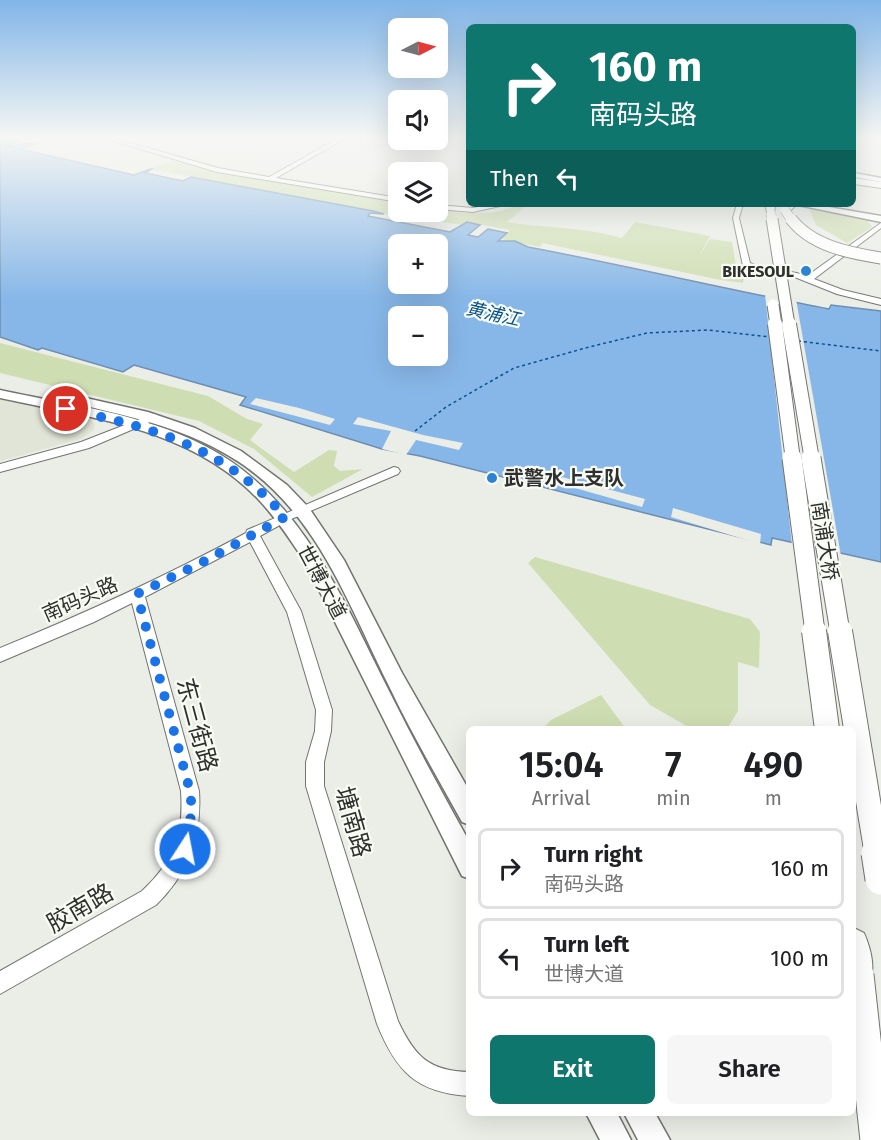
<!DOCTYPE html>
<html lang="en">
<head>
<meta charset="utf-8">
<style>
	body { margin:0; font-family:"Fira Sans","Noto Sans SC",sans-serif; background:#f6f6f6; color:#202124; height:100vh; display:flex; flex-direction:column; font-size:22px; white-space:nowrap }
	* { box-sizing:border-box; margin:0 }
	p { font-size:20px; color:#757577 }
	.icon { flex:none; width:33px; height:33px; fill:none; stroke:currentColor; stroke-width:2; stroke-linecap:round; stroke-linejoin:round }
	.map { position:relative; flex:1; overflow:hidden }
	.drawer { position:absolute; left:466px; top:726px; width:390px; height:390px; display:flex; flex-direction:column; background:#fff; border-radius:9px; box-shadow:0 6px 24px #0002 }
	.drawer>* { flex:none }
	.banner { position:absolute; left:466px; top:24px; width:390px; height:183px; border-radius:9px; box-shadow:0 6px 24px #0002; background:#0f766e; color:#fff; overflow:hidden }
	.needle { width:39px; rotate:84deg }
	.buttons { position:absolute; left:388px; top:18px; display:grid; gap:12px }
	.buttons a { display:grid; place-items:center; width:60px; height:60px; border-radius:9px; background:#fff; box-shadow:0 6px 24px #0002; font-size:30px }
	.pin { position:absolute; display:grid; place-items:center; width:51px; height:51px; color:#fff; margin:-26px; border:3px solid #fff; border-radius:50%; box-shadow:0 2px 6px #0007 }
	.me { position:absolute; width:66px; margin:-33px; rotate:11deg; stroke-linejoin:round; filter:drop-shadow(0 0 4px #0008) }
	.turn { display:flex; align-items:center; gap:21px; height:126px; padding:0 24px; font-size:27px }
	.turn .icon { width:78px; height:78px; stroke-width:2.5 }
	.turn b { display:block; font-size:42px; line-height:51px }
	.then { display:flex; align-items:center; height:57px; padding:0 24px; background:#0003; gap:12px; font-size:22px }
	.eta { display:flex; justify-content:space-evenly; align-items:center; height:102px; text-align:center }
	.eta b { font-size:36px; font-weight:600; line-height:42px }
	.primary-button { display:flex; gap:12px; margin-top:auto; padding:12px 24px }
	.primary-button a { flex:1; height:69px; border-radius:9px; background:#0f766e; color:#fff; font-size:24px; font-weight:600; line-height:69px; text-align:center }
	.primary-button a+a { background:#f6f6f6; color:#202124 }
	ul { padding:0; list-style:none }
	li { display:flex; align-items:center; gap:18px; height:81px; margin:0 12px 9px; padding:0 12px; border:3px solid #e0e0e0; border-radius:9px }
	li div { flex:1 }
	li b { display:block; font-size:22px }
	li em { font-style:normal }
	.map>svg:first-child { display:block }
</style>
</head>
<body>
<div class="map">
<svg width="881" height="1140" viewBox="0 0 881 1140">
	<rect width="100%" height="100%" fill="#ebede7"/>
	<polygon fill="#e0e5d7" points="0,399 91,420 95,425 94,430 81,439 0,461"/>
	<g fill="#cfdeb2">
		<path d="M 171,160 L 279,183 L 399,203 L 399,212 L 438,212 L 438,209 C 457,212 477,215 496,212 C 507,210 516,204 528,204 L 507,222 C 546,228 584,227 622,238 L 635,222 L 710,236 L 700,255 L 710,239 L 732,242 L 738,278 L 744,279 L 743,283 L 721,280 L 542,243 L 540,247 L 501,239 L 510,230 L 467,222 L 462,225 L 384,214 L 151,169 Z"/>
		<polygon points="809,209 867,220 872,227 847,243 816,225"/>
		<polygon points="0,343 208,396 247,419 263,424 250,440 294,472 329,450 337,451 334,466 340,471 363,469 312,497 254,449 199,421 0,373"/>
		<polygon points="535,557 750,619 760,632 759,668 738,662 738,711 727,729 692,729 650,705 528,563"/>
		<polygon points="601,695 626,729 543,729 551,720"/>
	</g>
	<path fill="#87b7e8" stroke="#6d8eb0" stroke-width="1.5" fill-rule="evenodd" d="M 0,139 L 21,140 L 5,146 C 17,148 25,141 36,144 L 20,149 L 134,175 L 150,169 L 152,169 L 145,173 L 183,181 L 191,177 L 373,211 L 384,214 L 370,213 L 368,216 L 450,232 L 467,222 L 480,225 L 468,235 L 478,237 L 488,229 L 507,233 L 498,241 L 515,241 L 528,247 C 629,266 729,290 829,309 L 831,305 L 881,311 L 881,562 L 772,538 L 771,545 L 420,456 L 382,449 L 240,405 L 246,397 L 134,365 L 123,372 L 42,348 L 38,350 L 0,337 ZM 399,244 L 438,244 L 438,284 L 399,284 ZM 399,316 L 438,316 L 438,356 L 399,356 Z"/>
	<g fill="#ebede7">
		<polygon points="765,294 796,299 841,556 792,545"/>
		<polygon points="256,398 299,408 335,419 330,425 250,404"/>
		<polygon points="358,417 423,435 463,443 459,450 416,440 406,455 382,449 391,431 353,424"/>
		<polygon points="562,477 645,499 642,507 561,484"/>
		<polygon points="673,508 761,534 760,544 671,517"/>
	</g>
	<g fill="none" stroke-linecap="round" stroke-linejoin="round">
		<g stroke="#07528d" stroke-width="1.5" stroke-dasharray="3 3" stroke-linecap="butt">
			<polyline points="798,341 881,351"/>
			<polyline points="415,431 446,407 514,368 589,347 647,333 708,330 770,337"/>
		</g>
		<g stroke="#72746f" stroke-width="2">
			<g id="minor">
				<polygon points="107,139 116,139 218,168 269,177 337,139 344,139 276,178 399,198 399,202 217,172"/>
				<polygon points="495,204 509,204 473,212 438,209 438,205 473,208"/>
				<path d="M 737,204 L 743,204 L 739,218 L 750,263 C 767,272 789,269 807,276 L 881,223 L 881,228 L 814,279 L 843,290 L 881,299 L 881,305 L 837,294 L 792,276 L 755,271 L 743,266 L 733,218 Z"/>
				<polygon points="153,414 157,415 157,419 89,448 0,472 0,464 81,442"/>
				<path d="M 394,467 L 398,468 L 400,471 L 398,474 L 289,520 L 260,536 L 301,611 L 332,710 L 331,731 L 324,762 L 324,786 L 398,1021 C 415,1057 429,1071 470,1072 L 470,1096 C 416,1093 396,1071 377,1024 L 306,786 L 306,762 L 315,731 L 316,710 L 287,612 L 250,542 L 145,597 L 199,791 C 202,836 189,873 156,905 L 0,994 L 0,971 L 142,891 C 174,861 184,835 181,791 L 132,603 L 94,622 L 0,662 L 0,648 C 84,614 166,576 246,533 L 247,530 Z"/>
			</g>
		</g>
		<g stroke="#72746f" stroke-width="3">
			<g id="major">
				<polygon points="854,173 881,178 881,182 854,177"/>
				<polygon points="793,204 811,204 881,216 881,222"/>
				<path d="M 0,390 C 68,405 142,413 205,446 C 301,495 343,600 389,691 C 415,743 442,793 470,843 L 470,879 L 462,876 L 305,562 C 291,541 277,519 259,500 C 191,428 91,418 0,398 Z"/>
				<path d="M 68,394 L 148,412 L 195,428 L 241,451 L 287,485 L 309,508 L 344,560 L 402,673 L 470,792 L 470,825 L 462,822 C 437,777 411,732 389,686 C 347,602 316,508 231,457 C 179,425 122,415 64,401 L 62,398 Z"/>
				<polygon points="586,1113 617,1113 631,1140 600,1140"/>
				<polygon points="624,1113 655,1113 670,1140 638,1140"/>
			</g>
		</g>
		<g stroke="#72746f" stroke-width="2">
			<g id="highway">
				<polygon points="854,178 881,182 881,188 854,184"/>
				<polygon points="765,204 775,204 774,216 768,216"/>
				<polygon points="787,204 797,204 791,210 786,207"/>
				<path d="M 854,928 L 864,933 C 871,949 876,969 869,986 L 858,990 L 854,988 Z"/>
			</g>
		</g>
		<use href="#minor" fill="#fff" fill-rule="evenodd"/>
		<use href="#major" fill="#fff" fill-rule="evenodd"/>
		<use href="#highway" fill="#fff" fill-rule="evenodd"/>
		<g stroke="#72746f" stroke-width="10" stroke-linecap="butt">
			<g id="highway-bridge-far5">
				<polyline points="785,210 792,221"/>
				<polyline points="771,214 772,221"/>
			</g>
		</g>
		<g stroke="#72746f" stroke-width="13" stroke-linecap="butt">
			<g id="highway-bridge-far4">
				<polyline points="772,219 789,325"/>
				<path d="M 791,219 C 812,246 849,253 881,258"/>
				<polyline points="773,305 776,325"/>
			</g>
		</g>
		<g stroke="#72746f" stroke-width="16" stroke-linecap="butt">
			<g id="highway-bridge-far3">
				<polyline points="775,324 793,460"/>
				<polyline points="789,324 812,460"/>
			</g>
		</g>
		<g stroke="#72746f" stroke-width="21" stroke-linecap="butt">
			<g id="highway-bridge-far2">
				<polyline points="792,458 815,632"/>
				<polyline points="811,458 840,632"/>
			</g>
		</g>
		<g stroke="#72746f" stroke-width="26" stroke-linecap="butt">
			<g id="highway-bridge-far1">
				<polyline points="814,631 827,729"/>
				<polyline points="840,631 877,855"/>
			</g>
		</g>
		<g stroke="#72746f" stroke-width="33" stroke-linecap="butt">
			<g id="highway-bridge">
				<polyline points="877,853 881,879"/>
				<polyline points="858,975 876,1140"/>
			</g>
		</g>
		<use href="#highway-bridge-far5" stroke="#fff" stroke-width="9"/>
		<use href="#highway-bridge-far4" stroke="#fff" stroke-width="11"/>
		<use href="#highway-bridge-far3" stroke="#fff" stroke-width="14"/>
		<use href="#highway-bridge-far2" stroke="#fff" stroke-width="19"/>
		<use href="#highway-bridge-far1" stroke="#fff" stroke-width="24"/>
		<use href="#highway-bridge" stroke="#fff" stroke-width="31"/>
	</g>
	<linearGradient id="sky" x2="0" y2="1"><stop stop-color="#81b5e8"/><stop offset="0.46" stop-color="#f6f7f4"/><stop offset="1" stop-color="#f6f7f4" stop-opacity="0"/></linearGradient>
	<rect width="881" height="299" fill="url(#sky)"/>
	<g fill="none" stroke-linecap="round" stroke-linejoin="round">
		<path stroke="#1a73e8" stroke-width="10" stroke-dasharray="0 18" d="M 66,409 C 153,428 224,446 285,517 L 203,562 L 137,594 L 190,791 L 192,810 L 185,849"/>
	</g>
	<g fill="#2c83d1" stroke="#f8fbf4" stroke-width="2">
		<circle cx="806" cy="271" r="6"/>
		<circle cx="492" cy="478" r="6"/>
	</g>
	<g text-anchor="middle" stroke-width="4.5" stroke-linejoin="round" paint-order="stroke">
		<g font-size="16" font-weight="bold" fill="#2f302e" stroke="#f8fbf4" text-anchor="end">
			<text x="794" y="277">BIKESOUL</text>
		</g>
		<g font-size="18" font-style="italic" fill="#07528d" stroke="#f8fbf4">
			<text transform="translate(493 314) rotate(13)" y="6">黄浦江</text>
		</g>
		<g font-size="20" font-weight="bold" fill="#2f302e" stroke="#f8fbf4" text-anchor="start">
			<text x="504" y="485">武警水上支队</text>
		</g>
		<g font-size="20" fill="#2f302e" stroke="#f8fbf4">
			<text transform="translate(825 541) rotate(81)" y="7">南浦大桥</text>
			<text transform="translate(322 582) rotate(62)" y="7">世博大道</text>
			<text transform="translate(80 599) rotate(-24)" y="7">南码头路</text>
		</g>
		<g font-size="24" fill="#2f302e" stroke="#f8fbf4">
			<text transform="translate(197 725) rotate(75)" y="8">东三街路</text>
			<text transform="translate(353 822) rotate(74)" y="8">塘南路</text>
			<text transform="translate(80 908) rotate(-30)" y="8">胶南路</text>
		</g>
	</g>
</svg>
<div class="buttons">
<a><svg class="needle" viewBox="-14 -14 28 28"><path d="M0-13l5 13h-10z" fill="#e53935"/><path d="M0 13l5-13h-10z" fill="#757577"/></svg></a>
<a><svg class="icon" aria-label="sound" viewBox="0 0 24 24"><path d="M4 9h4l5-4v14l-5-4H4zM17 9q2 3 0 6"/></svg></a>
<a><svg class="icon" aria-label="layers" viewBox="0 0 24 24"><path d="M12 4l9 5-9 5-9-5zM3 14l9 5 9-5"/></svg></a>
<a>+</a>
<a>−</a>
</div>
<div class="pin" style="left:66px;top:409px;background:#d93025"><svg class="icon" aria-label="arrive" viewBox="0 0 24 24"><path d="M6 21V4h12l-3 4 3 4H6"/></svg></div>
<svg class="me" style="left:185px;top:849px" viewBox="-20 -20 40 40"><circle r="17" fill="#1a73e8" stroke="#fff" stroke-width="3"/><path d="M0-11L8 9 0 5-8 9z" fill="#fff"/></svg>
<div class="banner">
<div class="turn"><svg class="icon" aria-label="right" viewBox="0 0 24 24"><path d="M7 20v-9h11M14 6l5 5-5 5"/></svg><div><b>160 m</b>南码头路</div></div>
<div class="then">Then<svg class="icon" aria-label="left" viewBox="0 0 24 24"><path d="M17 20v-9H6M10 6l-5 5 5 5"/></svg></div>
</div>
<section class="drawer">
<div class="eta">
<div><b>15:04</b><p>Arrival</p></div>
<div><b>7</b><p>min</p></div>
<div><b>490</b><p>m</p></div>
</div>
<ul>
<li><svg class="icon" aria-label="right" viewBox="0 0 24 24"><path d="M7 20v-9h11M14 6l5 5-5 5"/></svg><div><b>Turn right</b><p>南码头路</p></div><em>160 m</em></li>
<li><svg class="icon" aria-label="left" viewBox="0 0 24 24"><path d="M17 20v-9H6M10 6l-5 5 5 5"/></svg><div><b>Turn left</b><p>世博大道</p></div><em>100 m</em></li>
</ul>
<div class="primary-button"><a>Exit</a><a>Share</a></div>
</section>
</div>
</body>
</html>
